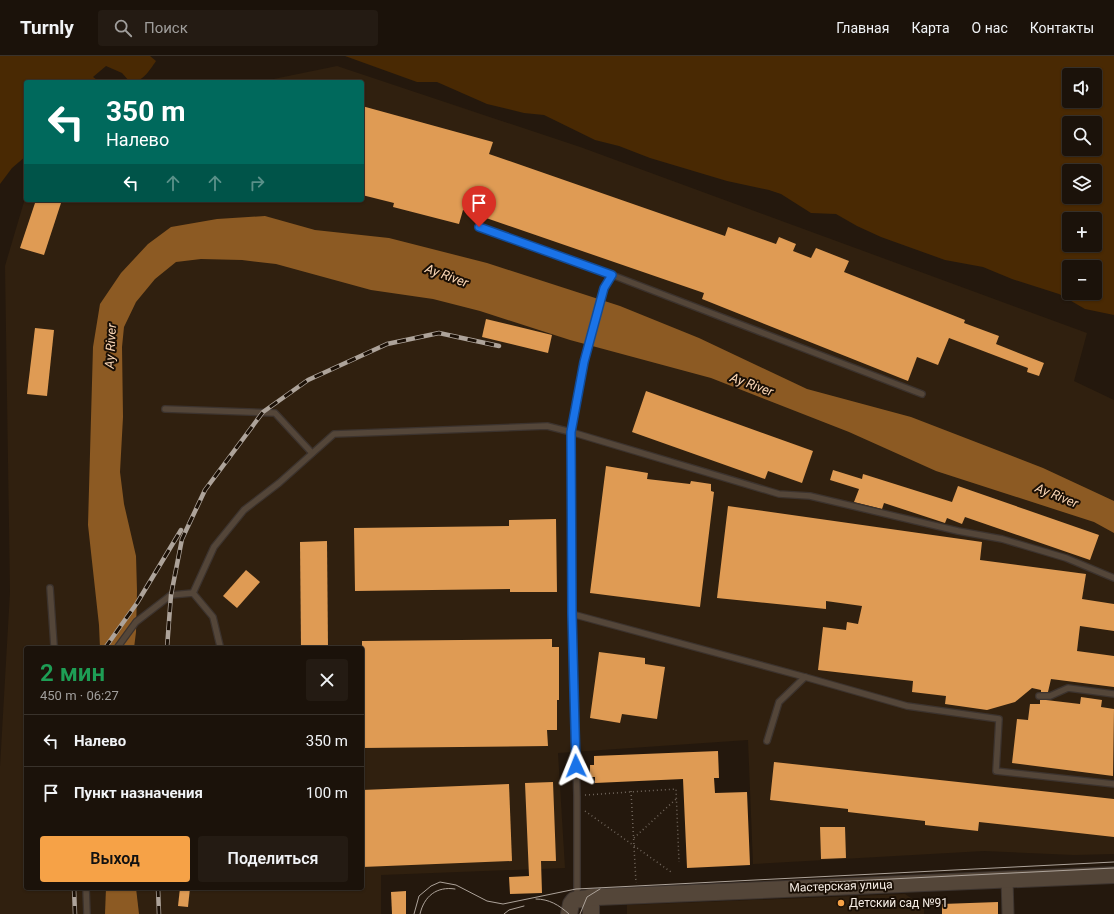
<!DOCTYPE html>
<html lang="ru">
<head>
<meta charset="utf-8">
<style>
	body { margin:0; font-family:Roboto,sans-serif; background:#241b13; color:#f1f3f6; height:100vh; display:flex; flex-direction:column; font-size:15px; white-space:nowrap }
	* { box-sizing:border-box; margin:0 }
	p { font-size:13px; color:#a09e9c }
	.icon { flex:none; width:22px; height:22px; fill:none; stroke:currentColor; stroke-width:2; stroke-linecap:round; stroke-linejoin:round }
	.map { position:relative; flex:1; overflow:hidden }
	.panel { position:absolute; left:24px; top:590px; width:340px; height:244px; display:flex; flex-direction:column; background:#1b120a; border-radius:4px; box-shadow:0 1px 3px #0004,0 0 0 1px #39322b }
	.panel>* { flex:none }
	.banner { position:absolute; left:24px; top:24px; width:340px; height:122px; border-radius:4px; box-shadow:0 1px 3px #0004,0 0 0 1px #39322b; background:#00695c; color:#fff; overflow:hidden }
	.tools { position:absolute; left:1062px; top:12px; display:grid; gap:8px }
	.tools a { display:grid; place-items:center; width:40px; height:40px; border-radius:4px; background:#1b120a; box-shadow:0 1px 3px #0004,0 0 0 1px #39322b; font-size:20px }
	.pin { position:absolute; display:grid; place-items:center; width:34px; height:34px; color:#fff; margin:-41px -17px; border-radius:50% 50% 50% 0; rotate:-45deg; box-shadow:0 0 4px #0007 }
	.pin .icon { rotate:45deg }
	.me { position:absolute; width:44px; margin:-22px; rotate:358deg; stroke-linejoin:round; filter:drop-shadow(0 0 3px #0008) }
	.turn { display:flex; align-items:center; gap:14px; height:84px; padding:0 16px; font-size:18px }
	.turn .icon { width:52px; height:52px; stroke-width:2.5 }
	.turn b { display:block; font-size:28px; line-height:34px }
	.lanes { display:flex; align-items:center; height:38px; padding:0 16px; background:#0003; justify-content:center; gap:20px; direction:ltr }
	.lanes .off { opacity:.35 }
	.round { display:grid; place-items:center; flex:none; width:42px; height:42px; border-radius:4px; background:#241b13 }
	.summary { display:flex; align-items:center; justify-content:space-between; height:68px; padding:0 16px }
	h1 { font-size:24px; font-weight:600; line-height:30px; color:#1e9e55 }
	.action { display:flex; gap:8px; margin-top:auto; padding:8px 16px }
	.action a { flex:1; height:46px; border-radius:4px; background:#f6a247; color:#111; font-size:16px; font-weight:600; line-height:46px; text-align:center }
	.action a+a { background:#241b13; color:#f1f3f6 }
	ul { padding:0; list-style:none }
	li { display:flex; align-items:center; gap:12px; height:52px; padding:0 16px; border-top:1px solid #39322b }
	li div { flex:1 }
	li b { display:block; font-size:15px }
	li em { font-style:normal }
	header { display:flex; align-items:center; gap:24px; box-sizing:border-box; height:56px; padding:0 20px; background:#1b120a; border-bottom:1px solid #39322b }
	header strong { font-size:19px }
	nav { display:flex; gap:22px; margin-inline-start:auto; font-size:14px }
	.search { width:280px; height:36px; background:#241b13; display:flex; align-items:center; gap:10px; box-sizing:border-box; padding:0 14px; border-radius:4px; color:#a09e9c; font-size:15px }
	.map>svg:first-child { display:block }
</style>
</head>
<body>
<header>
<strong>Turnly</strong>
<div class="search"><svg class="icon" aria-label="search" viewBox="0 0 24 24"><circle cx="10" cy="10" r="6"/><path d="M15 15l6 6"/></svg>Поиск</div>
<nav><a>Главная</a><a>Карта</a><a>О нас</a><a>Контакты</a></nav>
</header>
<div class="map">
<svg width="1114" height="858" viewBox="0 0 1114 858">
	<rect width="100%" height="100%" fill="#24180d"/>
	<g fill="#30200f" fill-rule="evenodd">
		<path d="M 337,10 L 583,92 L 1087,277 L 1074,325 L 1114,344 L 1114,798 L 1074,799 L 984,795 L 753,808 L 748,684 L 558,697 L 565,812 L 381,819 L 381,858 L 0,858 L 0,711 L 10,536 L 5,210 L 26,139 L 26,144 L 362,144 L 362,26 L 259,26 ZM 26,592 L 362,592 L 362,832 L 26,832 Z"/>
		<polygon points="905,838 924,851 924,858 627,858 627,849"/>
	</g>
	<g fill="#492903" fill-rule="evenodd">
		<path d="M 0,0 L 150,0 L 156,5 C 149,15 143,26 130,26 L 122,17 L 106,10 L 93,21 L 100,26 L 26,26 L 26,100 L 12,112 L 0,128 Z"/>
		<path d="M 345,0 L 1114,0 L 1114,259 L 1085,253 L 1059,238 L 1012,223 L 983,211 L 945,204 L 881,181 L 857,170 L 836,158 L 811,157 L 781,138 L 769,134 L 727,125 L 650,102 L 619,90 L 595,84 L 544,59 L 524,57 L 487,48 L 437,26 L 417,26 ZM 1069,19 L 1095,19 L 1095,45 L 1069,45 ZM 1069,67 L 1095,67 L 1095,93 L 1069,93 ZM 1069,115 L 1095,115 L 1095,141 L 1069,141 ZM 1069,163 L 1095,163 L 1095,189 L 1069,189 ZM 1069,211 L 1095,211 L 1095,237 L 1069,237 Z"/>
	</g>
	<g fill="#8c5a23">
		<polygon points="265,160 315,174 389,182 487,207 620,250 699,282 807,333 911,361 1043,412 1114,445 1114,477 1094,466 936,415 849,376 711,322 570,284 480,255 433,243 371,234 276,208 242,204 201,203 176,206 155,223 136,246 124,271 122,291 123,361 120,416 124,448 136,500 137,535 136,576 134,592 100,592 99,569 88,469 93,291 100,248 121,217 148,188 171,171 217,163"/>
		<polygon points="106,832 136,832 139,858 105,858"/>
	</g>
	<g fill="#df9b54">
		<polygon points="362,50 493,86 489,98 725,180 728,171 776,188 779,181 796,188 793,195 811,202 816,192 849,205 844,216 965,264 964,267 999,280 996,288 1044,307 1039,320 1027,316 1028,312 949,282 938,309 917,301 908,325 702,243 704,237 463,154 459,168 393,151 394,147 362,139"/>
		<polygon points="36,144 62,144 44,199 20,192"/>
		<polygon points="486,263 552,279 548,297 482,281"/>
		<polygon points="35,272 54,274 47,340 27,338"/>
		<polygon points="646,335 813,395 802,427 768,415 765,423 632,376"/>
		<polygon points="606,410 648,417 647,423 690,428 691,425 711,428 711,435 714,436 700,551 590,537"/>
		<polygon points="833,414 862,423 863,418 952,446 958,430 1099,479 1090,504 965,461 962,468 947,462 945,467 884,447 882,453 854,446 859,433 830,424"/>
		<polygon points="728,450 982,486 980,504 1086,518 1082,543 1114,548 1114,575 1080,570 1077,595 1114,600 1114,631 1051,623 1048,636 1041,636 1041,634 1032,632 1015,646 987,654 945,648 946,640 912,636 913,625 818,614 823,571 846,574 847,566 858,568 862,550 826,545 826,553 717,542"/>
		<polygon points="556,463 557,536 510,536 510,533 355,535 354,472 509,470 509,464"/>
		<polygon points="327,485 328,592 301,592 300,486"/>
		<polygon points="246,514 260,526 237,552 223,540"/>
		<polygon points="552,583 552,591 559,591 559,644 557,644 557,674 547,674 548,690 362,692 362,585"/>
		<polygon points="599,596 645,602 645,608 665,611 657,663 622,658 620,667 590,662"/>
		<polygon points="1081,641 1102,644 1101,651 1114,653 1113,720 1012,707 1017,663 1028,664 1030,648 1040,648 1040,644 1046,644 1080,648"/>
		<polygon points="718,695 719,722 714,722 715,737 747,736 750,809 687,812 683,723 595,727 595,721 590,721 590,709 594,709 594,700"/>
		<polygon points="774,706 1114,743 1114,781 979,766 978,775 925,769 925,765 848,756 848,753 770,744"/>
		<polygon points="553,726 556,805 541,805 542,837 510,838 509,821 529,820 525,727"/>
		<polygon points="509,728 512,805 362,811 362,734"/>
		<polygon points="820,771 845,771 846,802 821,803"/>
		<polygon points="180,832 190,832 188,851 178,850"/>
		<polygon points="406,835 406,858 392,858 391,836"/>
		<polygon points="998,846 998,858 942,858 942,848"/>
	</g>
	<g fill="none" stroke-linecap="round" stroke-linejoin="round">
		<g stroke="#3c332e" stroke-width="8">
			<g id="service">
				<polyline points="479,171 612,219 922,338"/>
				<polyline points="165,353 275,357 312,397"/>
				<polyline points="50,532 54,590 56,592"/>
				<polyline points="193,537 214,491 244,454 279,427 334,378 547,370 571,376 779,438 810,440 958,475 1002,483 1066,502 1114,522"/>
				<polyline points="572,558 805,621"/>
				<polyline points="117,592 136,566 171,539 193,537 213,561 220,590"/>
				<polyline points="1039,640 1050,640 1068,632 1114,638"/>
				<polyline points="767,685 779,646 805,621 907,650 999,663 996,715 1114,728"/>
				<polyline points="86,832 87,858"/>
				<polyline points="577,842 577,740 572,558 571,376 584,306 604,232 612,219"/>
			</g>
		</g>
		<g stroke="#3c332e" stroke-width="13">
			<polyline id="minor" points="1007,823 1008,858"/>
		</g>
		<g stroke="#3c332e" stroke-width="18">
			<g id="secondary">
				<polyline points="591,841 591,858"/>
				<polyline points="569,858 571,848 574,844 597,841 1114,819"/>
			</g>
		</g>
		<g stroke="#72675d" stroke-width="1.5" stroke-dasharray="1 3" stroke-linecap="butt">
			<polyline points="631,735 636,827"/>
			<polyline points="585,739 676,733 679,806"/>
			<polyline points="585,755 671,816"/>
			<polyline points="634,782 676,743"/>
		</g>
		<use href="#service" stroke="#544639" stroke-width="5.5"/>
		<use href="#minor" stroke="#544639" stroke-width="11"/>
		<use href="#secondary" stroke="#544639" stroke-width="16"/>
		<g stroke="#ada39a" stroke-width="1">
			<polyline points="830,826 1114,812"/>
			<path d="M 536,843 C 549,843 559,849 569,858"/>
			<polyline points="414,858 419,840 431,830 440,826 456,829 487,845 503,848 576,833 1114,806"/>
			<path d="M 420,858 C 424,840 437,830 455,833"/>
			<polyline points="504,858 509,854 524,850"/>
			<polyline points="580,858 587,841 600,833"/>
		</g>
		<g stroke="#ada39a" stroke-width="4.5">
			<g id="rail">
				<polyline points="105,592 137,547 181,474"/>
				<polyline points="167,592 171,539 182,483 205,434 263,356 308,324 387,288 439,277 499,290"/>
				<polyline points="74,832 75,858"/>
				<polyline points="158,832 159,858"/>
			</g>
		</g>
		<use href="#rail" stroke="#1a0f05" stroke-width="3" stroke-dasharray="9" stroke-linecap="butt"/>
	</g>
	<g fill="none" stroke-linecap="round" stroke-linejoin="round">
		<g stroke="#114b97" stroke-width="10">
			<polyline id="route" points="479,171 612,219 604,232 584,306 571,376 572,558 576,710"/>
		</g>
		<use href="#route" stroke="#1a73e8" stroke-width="7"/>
	</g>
	<circle fill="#f6a247" stroke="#1a0f05" stroke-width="1.5" cx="841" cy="847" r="4"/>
	<g text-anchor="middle" stroke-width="4" stroke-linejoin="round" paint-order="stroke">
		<g font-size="12" fill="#f6ede5" stroke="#1a0f05">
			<text transform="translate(841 830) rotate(-2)" y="4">Мастерская улица</text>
		</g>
		<g font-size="12" fill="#f6ede5" stroke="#1a0f05" text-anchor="start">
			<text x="849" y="851">Детский сад №91</text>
		</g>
		<g font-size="13" font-style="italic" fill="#fbd7b6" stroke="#1a0f05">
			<text transform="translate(447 219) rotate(20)" y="5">Ay River</text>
			<text transform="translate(110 290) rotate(-87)" y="5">Ay River</text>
			<text transform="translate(752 328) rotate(20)" y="5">Ay River</text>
			<text transform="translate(1057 439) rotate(22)" y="5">Ay River</text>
		</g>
	</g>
</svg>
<div class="tools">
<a><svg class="icon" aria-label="sound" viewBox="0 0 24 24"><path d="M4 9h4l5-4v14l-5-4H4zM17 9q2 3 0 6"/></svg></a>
<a><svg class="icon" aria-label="search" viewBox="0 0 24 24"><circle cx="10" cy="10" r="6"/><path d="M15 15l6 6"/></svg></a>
<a><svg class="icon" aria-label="layers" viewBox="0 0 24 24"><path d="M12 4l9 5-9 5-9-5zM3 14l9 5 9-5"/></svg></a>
<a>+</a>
<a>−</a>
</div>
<div class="pin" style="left:479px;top:171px;background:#d93025"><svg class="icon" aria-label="arrive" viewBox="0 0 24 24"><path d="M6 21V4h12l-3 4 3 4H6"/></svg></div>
<svg class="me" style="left:576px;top:710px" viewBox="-20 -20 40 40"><path d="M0-17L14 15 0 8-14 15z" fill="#1a73e8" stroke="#fff" stroke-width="4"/></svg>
<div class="banner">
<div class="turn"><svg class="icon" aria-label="left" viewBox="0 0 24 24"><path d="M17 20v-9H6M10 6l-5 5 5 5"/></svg><div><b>350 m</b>Налево</div></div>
<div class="lanes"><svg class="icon" aria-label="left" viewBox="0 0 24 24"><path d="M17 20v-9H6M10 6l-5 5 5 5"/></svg><svg class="icon off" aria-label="ahead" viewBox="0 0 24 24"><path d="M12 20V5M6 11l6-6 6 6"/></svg><svg class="icon off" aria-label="ahead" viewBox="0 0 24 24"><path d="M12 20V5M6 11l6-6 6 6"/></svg><svg class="icon off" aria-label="right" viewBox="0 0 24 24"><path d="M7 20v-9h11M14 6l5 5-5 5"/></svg></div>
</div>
<section class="panel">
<div class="summary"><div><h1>2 мин</h1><p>450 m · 06:27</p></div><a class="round"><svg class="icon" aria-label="close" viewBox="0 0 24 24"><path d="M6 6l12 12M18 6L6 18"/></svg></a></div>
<ul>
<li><svg class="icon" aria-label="left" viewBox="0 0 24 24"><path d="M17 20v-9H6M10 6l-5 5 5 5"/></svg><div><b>Налево</b></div><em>350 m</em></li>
<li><svg class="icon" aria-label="arrive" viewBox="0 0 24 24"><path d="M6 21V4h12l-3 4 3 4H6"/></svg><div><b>Пункт назначения</b></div><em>100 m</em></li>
</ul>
<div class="action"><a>Выход</a><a>Поделиться</a></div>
</section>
</div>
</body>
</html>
